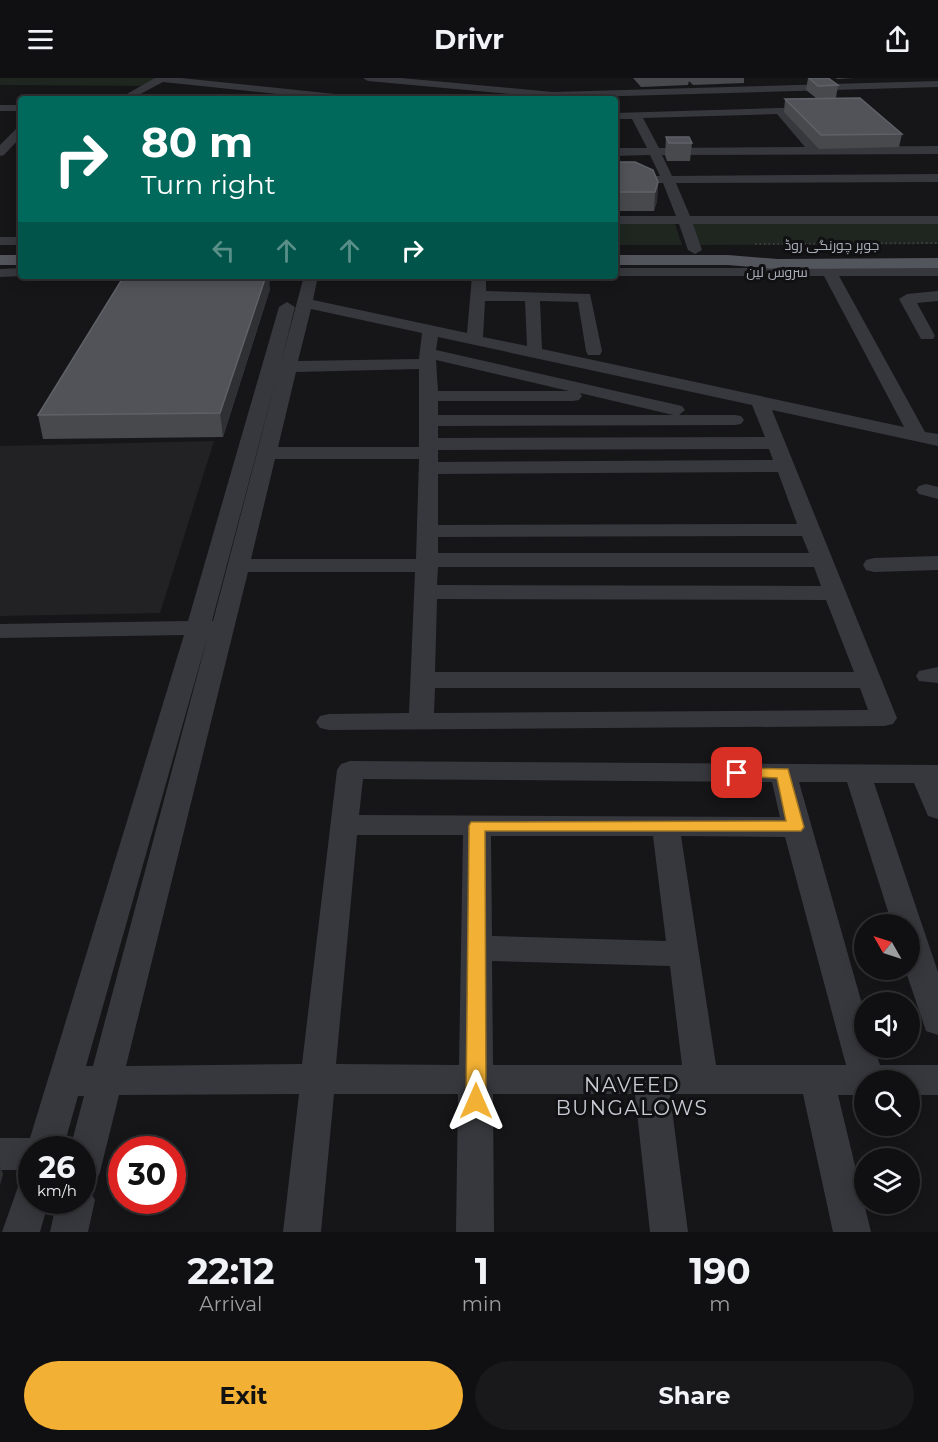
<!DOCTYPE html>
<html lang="en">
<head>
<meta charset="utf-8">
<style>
	body { margin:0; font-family:Montserrat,Cairo,sans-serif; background:#19191b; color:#f1f3f6; height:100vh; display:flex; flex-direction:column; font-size:22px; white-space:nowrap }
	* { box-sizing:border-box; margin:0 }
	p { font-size:20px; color:#9c9d9f }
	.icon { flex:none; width:33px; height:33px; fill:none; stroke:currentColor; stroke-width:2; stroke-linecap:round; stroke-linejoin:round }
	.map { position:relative; height:1154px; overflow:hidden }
	.side { display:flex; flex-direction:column; background:#101012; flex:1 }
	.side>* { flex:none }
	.hud { position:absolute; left:18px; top:18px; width:600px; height:183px; border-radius:6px; box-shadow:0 3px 15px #0003,0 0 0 2px #303032; background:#00695c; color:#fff; overflow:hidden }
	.needle { width:39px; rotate:309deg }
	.buttons { position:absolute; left:854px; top:836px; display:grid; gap:12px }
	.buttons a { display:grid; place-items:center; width:66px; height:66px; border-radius:50%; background:#101012; box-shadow:0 3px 15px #0003,0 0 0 2px #303032; font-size:30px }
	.speed { position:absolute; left:18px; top:1058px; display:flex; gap:12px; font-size:30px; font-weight:700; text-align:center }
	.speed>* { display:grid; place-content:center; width:78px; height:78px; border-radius:50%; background:#101012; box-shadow:0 3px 15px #0003,0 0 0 2px #303032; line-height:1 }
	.speed small { font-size:15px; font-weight:400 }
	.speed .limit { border:9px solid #d22; background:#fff; color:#111 }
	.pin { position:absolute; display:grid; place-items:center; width:51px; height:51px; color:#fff; margin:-26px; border-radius:12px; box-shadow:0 3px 9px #0006 }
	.me { position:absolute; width:66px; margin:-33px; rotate:0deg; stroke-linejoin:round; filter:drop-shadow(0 0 4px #0008) }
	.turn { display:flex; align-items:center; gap:21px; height:126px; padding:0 24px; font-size:27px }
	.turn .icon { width:78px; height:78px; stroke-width:2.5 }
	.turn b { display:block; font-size:42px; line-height:51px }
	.lanes { display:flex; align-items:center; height:57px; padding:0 24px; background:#0003; justify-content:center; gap:30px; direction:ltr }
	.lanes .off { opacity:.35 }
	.eta { display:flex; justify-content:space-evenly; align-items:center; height:102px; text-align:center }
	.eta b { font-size:36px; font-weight:700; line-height:42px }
	.primary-button { display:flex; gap:12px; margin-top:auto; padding:12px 24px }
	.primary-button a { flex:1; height:69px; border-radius:36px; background:#f2b134; color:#111; font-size:24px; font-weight:700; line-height:69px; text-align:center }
	.primary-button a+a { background:#19191b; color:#f1f3f6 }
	header { display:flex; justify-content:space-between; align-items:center; height:78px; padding:0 24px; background:#101012; font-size:27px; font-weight:700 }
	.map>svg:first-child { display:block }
</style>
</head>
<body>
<header><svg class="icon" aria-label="menu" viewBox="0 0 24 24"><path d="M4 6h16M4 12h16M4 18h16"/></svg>Drivr<svg class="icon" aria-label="share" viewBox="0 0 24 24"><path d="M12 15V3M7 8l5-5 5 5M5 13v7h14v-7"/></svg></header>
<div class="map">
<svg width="938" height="1154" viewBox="0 0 938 1154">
	<rect width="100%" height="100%" fill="#161618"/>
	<polygon fill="#222225" points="214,363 160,535 0,538 0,368"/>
	<g fill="#1e261f">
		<polygon points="0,0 163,0 140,8 0,7"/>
		<polygon points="615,143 674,143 682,167 615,167"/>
		<polygon points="938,143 938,166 698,167 689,144"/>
	</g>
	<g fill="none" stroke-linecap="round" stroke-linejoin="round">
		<polyline stroke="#3d3f44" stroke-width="2" stroke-dasharray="1.5 3" stroke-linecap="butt" points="755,166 938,165"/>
		<g fill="#37383d" fill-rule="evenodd">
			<polygon points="155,0 181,0 354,18 359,21 324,21 163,4 131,21 118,21"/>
			<polygon points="363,0 401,0 553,14 938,3 938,9 553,20 368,3"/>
			<rect x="0" y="27" width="21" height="6"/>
			<path d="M 816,29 L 821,32 L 820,34 L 789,36 L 818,69 L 938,68 L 938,76 L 662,77 L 672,98 L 938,96 L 938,104 L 676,105 L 690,138 L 938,138 L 938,146 L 693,146 L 702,172 L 695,176 L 688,172 L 679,146 L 615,146 L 615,138 L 676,138 L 663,105 L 615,106 L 615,98 L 660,98 L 650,77 L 615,78 L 615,70 L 647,70 L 632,41 L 615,41 L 615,35 ZM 777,36 L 805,69 L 659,70 L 643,40 Z"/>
			<polygon points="21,49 21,59 4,77 0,78 0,67 17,50"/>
			<rect x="0" y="159" width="21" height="8"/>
			<polygon points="21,190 23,198 0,199 0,191"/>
			<path d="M 615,190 L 938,190 L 938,198 L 839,198 L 925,354 L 938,356 L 938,368 L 772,332 L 897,640 L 893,646 L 884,648 L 329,652 L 320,650 L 316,644 L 320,638 L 329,636 L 409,635 L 415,494 L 248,494 L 126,988 L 302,986 L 337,692 L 341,686 L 350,683 L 938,687 L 938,741 L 928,738 L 914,705 L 874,705 L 938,894 L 938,957 L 926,953 L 905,891 L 909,891 L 909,846 L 892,846 L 847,704 L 799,704 L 864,933 L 864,969 L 874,969 L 880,987 L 938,987 L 938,1017 L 909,1017 L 909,1002 L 864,1002 L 864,1017 L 838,1017 L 871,1154 L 833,1154 L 803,1016 L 670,1016 L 688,1154 L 650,1154 L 635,1016 L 493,1016 L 494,1154 L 456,1154 L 458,1016 L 334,1016 L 321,1154 L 283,1154 L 299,1016 L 119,1017 L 100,1094 L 95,1106 L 87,1109 L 95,1122 L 88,1154 L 50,1154 L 57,1122 L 82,1122 L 82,1071 L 70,1071 L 84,1018 L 78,1018 L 63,1071 L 32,1071 L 32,1092 L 0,1092 L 0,1060 L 30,1060 L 184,557 L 0,560 L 0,546 L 188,543 L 279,229 L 287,224 L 295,229 L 281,284 L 304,198 L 318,198 L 313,222 L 467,255 L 472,198 L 486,198 L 486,213 L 590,216 L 602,273 L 600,277 L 588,277 L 586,273 L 578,224 L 540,223 L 542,271 L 904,349 L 824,198 L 615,198 ZM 485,223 L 525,223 L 527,268 L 483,259 ZM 311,231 L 422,255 L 419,281 L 298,283 ZM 438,259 L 752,327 L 765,359 L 438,360 L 438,348 L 735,347 L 741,346 L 744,342 L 741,338 L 735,337 L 679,337 L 685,332 L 682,328 L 436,272 ZM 436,282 L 569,313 L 438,313 ZM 419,291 L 419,369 L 278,369 L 296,294 ZM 278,294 L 213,543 L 212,543 ZM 580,315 L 673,337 L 438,337 L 438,323 L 573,323 L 579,322 L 582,318 ZM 769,371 L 773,382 L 438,384 L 438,372 ZM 275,381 L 419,381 L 416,481 L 251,481 ZM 778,394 L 797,446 L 438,447 L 438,396 ZM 802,458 L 809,475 L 438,475 L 438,459 ZM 438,489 L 814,489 L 821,508 L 437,507 ZM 437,521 L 826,522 L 854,594 L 435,594 ZM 208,557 L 93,988 L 86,988 ZM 435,610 L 860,610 L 868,632 L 434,635 ZM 363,701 L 772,704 L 780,739 L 359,737 ZM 357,757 L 463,757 L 459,987 L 336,986 ZM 491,758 L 653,758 L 666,863 L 492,858 ZM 681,758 L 785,759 L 846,987 L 716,987 ZM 492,883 L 670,888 L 682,987 L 493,987 Z"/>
			<polygon points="938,213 938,223 917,225 935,258 933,261 921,261 899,221 907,216"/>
			<polygon points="926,406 938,409 938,421 919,416 916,412 919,408"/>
			<polygon points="938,478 938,492 874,494 866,492 863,487 866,482 874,480"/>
			<polygon points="938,589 938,605 919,603 916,598 919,593"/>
			<polygon points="32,1101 32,1122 49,1122 40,1154 2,1154 19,1106"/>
		</g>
		<g fill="#53555c" fill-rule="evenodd">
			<rect x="0" y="177" width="21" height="10"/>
			<polygon points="615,177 728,177 778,181 938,180 938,190 778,191 728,187 615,187"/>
		</g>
	</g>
	<g fill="#47494d">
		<polygon points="633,0 744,0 744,5 693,7 689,3 688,7 641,9"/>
		<polygon points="808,0 828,0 838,7 836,20 816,20 806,12"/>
		<polygon points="836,0 854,0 837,1"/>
		<polygon points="785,21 902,56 899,69 819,71 784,34"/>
		<polygon points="666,59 692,65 690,83 667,83 665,77"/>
		<polygon points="615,84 658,104 657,123 654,133 615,133"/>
		<polygon points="270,211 223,359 43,361 38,337"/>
	</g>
	<g fill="#2f3033">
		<polygon points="658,104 657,123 654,133 655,114"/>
		<polygon points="266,198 269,198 270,211 223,359 220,335"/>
		<polygon points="0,1088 3,1096 0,1107"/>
	</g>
	<g fill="#525359" stroke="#5f6168" stroke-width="1.5">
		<polygon points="809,0 828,0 838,7 818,8"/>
		<polygon points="860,20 902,56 821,57 785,21"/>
		<polygon points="666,59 689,59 692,65 669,65"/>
		<polygon points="615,84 635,84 653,92 658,104 655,114 615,114"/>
		<polygon points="124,198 266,198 220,335 38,337"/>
	</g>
	<polygon fill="#f2b134" stroke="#9d7322" stroke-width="1.5" points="737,690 788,691 804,749 801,753 485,753 486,1023 483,1029 476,1031 469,1029 466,1023 469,748 471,744 786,743 777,700 732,698 730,695 732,691"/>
	<g text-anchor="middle" stroke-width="6" stroke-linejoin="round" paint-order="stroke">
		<g font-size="14" fill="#a8adb8" stroke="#111113">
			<text x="832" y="172">جوہر چورنگی روڈ</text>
			<text x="777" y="199">سروس لین</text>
		</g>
		<g font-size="20" letter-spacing="1.5" fill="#c9ccd4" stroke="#111113">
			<text x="632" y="1014">NAVEED<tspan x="632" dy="23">BUNGALOWS</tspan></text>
		</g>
	</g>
</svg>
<div class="buttons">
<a><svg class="needle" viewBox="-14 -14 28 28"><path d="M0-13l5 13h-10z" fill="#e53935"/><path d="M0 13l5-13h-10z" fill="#9c9d9f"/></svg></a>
<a><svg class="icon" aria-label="sound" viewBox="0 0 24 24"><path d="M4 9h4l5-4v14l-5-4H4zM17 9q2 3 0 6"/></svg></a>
<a><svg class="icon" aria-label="search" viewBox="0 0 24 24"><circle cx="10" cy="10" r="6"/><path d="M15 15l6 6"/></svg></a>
<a><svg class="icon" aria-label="layers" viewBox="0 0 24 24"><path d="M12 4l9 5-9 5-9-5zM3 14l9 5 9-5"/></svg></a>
</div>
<div class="speed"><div>26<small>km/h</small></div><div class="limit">30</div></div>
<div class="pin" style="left:737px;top:695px;background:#d93025"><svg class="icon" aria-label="arrive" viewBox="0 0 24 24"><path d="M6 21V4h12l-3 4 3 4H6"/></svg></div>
<svg class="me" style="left:476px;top:1023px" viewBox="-20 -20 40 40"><path d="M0-17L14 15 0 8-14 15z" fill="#f2b134" stroke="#fff" stroke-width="4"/></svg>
<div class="hud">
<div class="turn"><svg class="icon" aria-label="right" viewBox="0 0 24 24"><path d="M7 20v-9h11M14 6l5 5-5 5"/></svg><div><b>80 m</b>Turn right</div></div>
<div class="lanes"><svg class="icon off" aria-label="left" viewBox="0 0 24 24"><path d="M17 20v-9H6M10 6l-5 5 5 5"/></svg><svg class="icon off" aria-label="ahead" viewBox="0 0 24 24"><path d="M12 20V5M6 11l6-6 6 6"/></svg><svg class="icon off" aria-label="ahead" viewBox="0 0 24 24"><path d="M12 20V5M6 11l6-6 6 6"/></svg><svg class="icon" aria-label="right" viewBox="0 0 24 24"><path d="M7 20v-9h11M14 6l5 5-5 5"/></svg></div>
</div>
</div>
<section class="side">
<div class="eta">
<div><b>22:12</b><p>Arrival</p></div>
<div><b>1</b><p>min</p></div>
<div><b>190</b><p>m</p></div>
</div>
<div class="primary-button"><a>Exit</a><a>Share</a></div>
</section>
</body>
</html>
